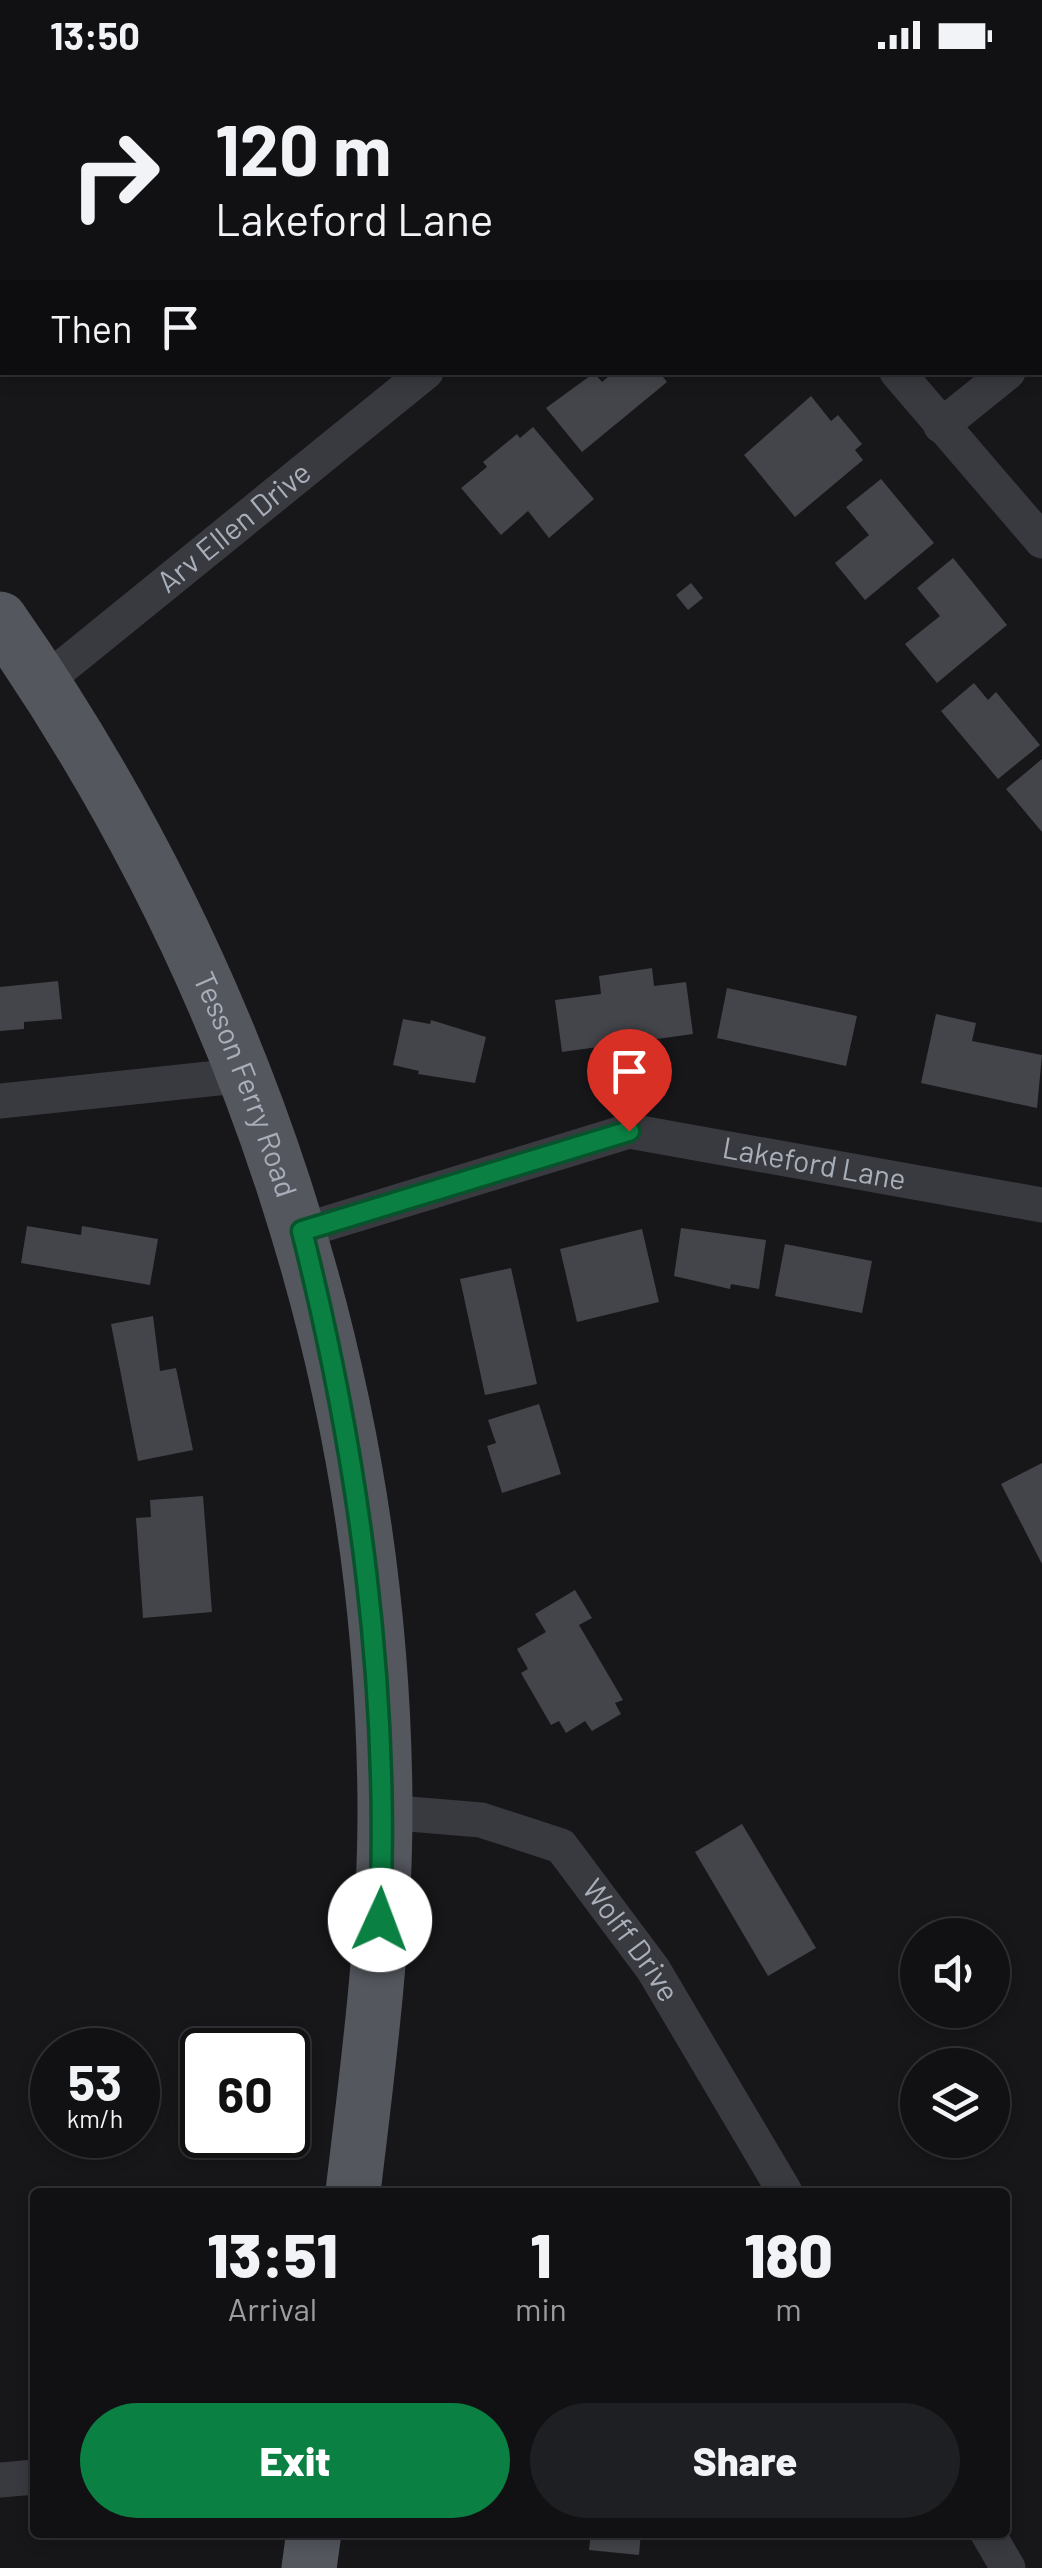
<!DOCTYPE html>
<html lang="en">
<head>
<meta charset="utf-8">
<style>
	body { margin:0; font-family:Barlow,sans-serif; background:#1e1f22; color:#f1f3f6; height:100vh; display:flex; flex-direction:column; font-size:38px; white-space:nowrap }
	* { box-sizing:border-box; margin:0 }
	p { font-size:32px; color:#9c9da0 }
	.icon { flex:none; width:55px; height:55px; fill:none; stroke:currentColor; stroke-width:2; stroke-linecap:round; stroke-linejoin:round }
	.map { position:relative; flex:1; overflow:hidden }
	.details { position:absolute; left:30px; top:2118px; width:980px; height:350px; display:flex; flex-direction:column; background:#111114; border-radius:10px; box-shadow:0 5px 15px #0003,0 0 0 2px #303134 }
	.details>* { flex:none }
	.top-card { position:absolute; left:0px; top:0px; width:1042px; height:305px; box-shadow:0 5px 15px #0003,0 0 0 2px #303134; background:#111114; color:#f1f3f6; overflow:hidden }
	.buttons { position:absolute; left:900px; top:1848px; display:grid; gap:20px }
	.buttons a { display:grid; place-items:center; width:110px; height:110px; border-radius:50%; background:#111114; box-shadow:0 5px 15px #0003,0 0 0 2px #303134; font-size:50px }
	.speed { position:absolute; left:30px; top:1958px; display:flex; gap:20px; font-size:50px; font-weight:700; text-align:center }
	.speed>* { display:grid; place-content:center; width:130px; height:130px; border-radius:50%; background:#111114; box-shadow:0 5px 15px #0003,0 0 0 2px #303134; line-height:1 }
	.speed small { font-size:25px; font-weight:400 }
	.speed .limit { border:5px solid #111; border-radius:15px; background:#fff; color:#111 }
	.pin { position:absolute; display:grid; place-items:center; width:85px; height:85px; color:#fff; margin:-102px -42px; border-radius:50% 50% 50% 0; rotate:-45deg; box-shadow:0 0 10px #0007 }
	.pin .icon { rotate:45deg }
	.me { position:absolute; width:110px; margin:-55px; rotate:2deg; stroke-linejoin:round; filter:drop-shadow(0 0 8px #0008) }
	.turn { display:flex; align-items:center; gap:35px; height:210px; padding:0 50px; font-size:45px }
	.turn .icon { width:130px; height:130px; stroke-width:2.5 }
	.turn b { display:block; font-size:70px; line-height:85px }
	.then { display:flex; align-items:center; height:95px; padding:0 50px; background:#0003; gap:20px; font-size:38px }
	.eta { display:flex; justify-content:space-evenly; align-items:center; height:170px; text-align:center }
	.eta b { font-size:60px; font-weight:800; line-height:70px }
	.primary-button { display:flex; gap:20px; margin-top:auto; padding:20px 50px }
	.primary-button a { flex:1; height:115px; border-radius:60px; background:#0b8043; color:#fff; font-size:40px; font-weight:800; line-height:115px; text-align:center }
	.primary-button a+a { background:#1e1f22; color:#f1f3f6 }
	.status { display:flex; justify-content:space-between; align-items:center; height:70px; padding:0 50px; background:#111114; direction:ltr }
	.status svg { height:28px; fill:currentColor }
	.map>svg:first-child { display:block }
</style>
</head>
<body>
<div class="status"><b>13:50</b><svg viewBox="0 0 49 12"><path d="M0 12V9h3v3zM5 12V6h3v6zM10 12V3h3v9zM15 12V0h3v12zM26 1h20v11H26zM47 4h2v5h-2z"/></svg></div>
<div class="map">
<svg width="1042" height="2498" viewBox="0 0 1042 2498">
	<rect width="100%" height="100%" fill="#17171a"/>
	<g fill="#43454a">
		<polygon points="614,302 659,302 667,312 582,382 546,338 594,303 602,312"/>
		<polygon points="811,326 831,351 838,345 862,374 855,380 863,390 795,447 744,385"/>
		<polygon points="533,357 594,429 549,468 528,441 501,465 461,418 487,397 483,392 517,364 520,368"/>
		<polygon points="881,409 934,473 865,530 835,493 869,465 846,437"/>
		<polygon points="953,488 1007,555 937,613 905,574 940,546 917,518"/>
		<polygon points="691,513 703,528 688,540 676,525"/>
		<polygon points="974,613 988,630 996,622 1040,675 998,709 941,641"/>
		<polygon points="1042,689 1042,762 1006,719"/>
		<polygon points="652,898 654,916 686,912 693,964 562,982 555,930 601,924 599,906"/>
		<polygon points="58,911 62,949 24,952 24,959 0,961 0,917"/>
		<polygon points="727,918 857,946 846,996 717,968"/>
		<polygon points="936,944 976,953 972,971 1042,985 1037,1038 921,1013"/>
		<polygon points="403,949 430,954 431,950 486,967 475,1013 418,1004 419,1001 393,995"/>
		<polygon points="27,1156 81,1165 82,1156 158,1169 150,1215 21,1193"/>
		<polygon points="681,1158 766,1170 759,1219 731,1214 730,1219 674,1206"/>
		<polygon points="642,1159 659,1232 577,1252 560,1179"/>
		<polygon points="785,1174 872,1191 862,1243 775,1226"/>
		<polygon points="511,1198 537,1314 485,1325 460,1209"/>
		<polygon points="153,1246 160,1301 176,1298 193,1380 138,1391 111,1254"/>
		<polygon points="539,1334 561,1404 502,1423 487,1376 496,1373 488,1350"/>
		<polygon points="1042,1393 1042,1494 1001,1414"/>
		<polygon points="203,1426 212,1542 143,1548 136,1448 151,1447 150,1430"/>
		<polygon points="575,1520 592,1548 579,1555 623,1630 615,1633 621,1644 592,1661 585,1651 566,1663 559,1651 551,1655 521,1603 528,1599 517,1579 546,1562 535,1544"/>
		<polygon points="742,1754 816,1878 768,1906 695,1782"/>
		<polygon points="591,2462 641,2462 639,2485 589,2480"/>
	</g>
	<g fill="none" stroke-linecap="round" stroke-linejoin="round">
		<g stroke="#383a3f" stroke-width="35">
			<polyline points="1040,277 1042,275"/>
			<polyline points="897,302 1042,471"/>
			<polyline points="941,356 1008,302"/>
			<path id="s1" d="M 44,612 L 426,302"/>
			<polyline points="0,1031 246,1005"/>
			<path id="s2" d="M 302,1161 L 629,1061 L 1042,1135"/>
			<path id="s3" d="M 385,1742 L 481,1750 L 561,1776 L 653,1899 L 785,2122"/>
			<polyline points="0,2410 35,2407"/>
			<polyline points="987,2462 1008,2498"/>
		</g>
		<g stroke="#54575e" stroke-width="55">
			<path id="s4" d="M 0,549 C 244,898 384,1313 385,1741 C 385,1869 368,1996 353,2122"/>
			<polyline points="309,2498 314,2462"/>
		</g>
	</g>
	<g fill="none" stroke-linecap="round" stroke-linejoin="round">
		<g stroke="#07532c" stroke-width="25">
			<path id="route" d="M 380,1850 C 390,1616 359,1388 302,1161 L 629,1061"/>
		</g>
		<use href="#route" stroke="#0b8043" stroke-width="18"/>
	</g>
	<g text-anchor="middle" stroke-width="8" stroke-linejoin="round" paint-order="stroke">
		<g font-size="30" fill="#a9afba" stroke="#121215">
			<text dy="10" stroke="none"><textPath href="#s1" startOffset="245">Arv Ellen Drive</textPath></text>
			<text dy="10" stroke="none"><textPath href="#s4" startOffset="528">Tesson Ferry Road</textPath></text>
			<text dy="10" stroke="none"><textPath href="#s2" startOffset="530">Lakeford Lane</textPath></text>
			<text dy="10" stroke="none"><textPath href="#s3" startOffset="298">Wolff Drive</textPath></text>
		</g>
	</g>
</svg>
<div class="buttons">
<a><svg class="icon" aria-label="sound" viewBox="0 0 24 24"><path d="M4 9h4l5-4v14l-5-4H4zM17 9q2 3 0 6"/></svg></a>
<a><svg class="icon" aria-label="layers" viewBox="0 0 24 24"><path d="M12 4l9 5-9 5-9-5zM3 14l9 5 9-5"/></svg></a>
</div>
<div class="speed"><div>53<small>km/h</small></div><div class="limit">60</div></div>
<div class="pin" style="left:629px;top:1061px;background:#d93025"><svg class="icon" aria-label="arrive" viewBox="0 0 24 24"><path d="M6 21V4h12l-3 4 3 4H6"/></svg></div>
<svg class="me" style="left:380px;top:1850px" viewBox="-20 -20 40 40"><circle r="19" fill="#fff"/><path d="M0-13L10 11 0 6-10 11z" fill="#0b8043"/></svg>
<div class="top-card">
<div class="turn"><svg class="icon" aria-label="right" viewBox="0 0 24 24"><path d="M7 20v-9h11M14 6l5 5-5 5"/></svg><div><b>120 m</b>Lakeford Lane</div></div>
<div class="then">Then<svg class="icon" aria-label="arrive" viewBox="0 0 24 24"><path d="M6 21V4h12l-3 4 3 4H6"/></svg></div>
</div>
<section class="details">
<div class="eta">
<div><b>13:51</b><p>Arrival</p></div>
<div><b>1</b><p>min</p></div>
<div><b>180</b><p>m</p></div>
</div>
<div class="primary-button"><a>Exit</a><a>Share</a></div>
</section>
</div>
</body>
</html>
